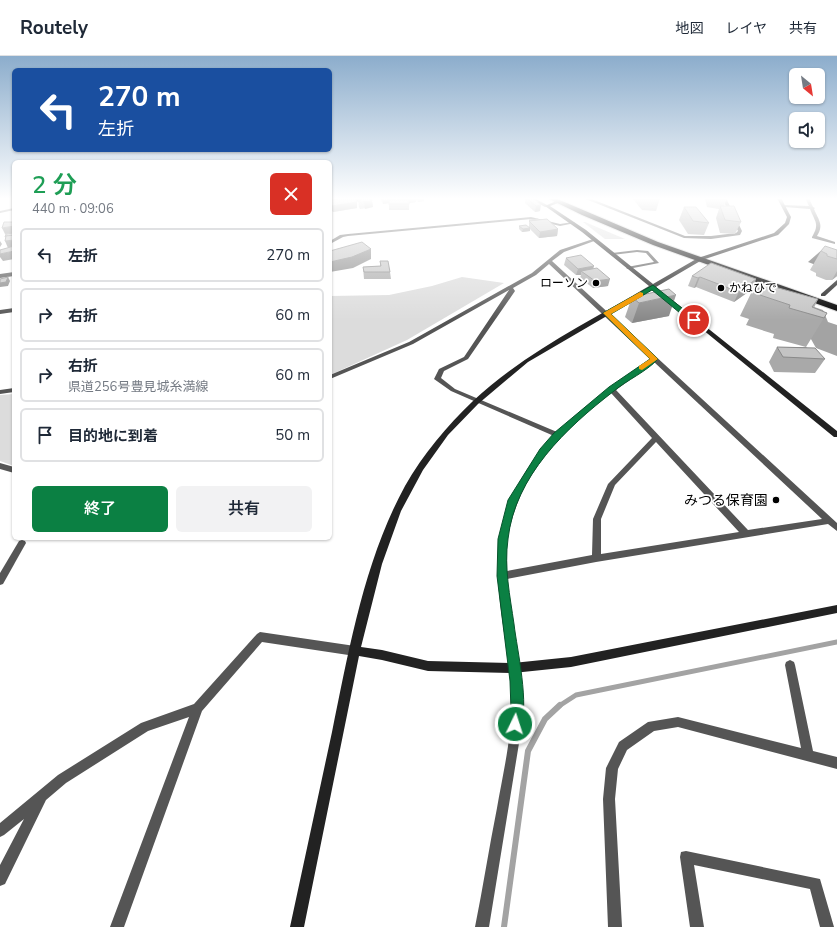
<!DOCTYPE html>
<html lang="ja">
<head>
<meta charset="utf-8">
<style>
	body { margin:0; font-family:"Nunito Sans","Noto Sans JP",sans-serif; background:#f2f2f3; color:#1f2937; height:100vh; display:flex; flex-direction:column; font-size:15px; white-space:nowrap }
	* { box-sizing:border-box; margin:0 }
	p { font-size:13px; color:#747a83 }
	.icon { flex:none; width:22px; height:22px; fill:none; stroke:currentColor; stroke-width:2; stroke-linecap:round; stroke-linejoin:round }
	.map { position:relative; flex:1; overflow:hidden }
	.details { position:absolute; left:12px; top:104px; width:320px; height:380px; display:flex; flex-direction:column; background:#fff; border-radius:6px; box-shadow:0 1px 3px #0004 }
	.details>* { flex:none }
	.top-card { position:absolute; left:12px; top:12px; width:320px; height:84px; border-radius:6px; box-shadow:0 1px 3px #0004; background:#1a4fa0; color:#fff; overflow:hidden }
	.needle { width:26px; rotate:150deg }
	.buttons { position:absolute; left:789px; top:12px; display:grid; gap:8px }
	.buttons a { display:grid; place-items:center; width:36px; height:36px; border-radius:6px; background:#fff; box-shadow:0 1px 3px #0004; font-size:20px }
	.pin { position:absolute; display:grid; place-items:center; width:34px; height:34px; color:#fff; margin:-17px; border:2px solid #fff; border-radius:50%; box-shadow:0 1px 4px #0007 }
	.me { position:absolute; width:44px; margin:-22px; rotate:4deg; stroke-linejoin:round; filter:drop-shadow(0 0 3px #0008) }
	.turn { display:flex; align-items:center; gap:14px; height:84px; padding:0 20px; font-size:18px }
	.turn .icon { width:52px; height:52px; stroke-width:2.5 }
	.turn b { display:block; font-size:28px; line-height:34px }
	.round { display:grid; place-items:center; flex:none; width:42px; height:42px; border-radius:6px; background:#f2f2f3 }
	.overview { display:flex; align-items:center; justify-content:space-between; height:68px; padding:0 20px }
	h1 { font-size:24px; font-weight:600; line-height:30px; color:#1e9e55 }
	.action { display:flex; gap:8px; margin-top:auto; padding:8px 20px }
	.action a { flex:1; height:46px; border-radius:6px; background:#0b8043; color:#fff; font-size:16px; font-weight:600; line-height:46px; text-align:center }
	.action a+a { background:#f2f2f3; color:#1f2937 }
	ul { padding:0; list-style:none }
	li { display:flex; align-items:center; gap:12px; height:54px; margin:0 8px 6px; padding:0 12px; border:2px solid #e0e1e3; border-radius:6px }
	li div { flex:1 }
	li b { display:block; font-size:15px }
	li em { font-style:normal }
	header { display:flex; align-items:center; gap:24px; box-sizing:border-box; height:56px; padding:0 20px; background:#fff; border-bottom:1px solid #e0e1e3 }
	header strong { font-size:19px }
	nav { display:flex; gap:22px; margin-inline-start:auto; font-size:14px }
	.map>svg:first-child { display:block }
</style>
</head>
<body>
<header>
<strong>Routely</strong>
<nav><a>地図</a><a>レイヤ</a><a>共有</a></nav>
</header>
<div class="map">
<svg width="837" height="871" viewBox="0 0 837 871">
	<rect width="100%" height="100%" fill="#fff"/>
	<g fill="#dcdcdc">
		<polygon points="583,166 585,166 625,183 605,183"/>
		<polygon points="462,221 504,227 407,284 330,319 330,240 389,239 432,230"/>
		<polygon points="14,338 14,410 0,405 0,339"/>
	</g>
	<polygon fill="#a3a3a3" points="788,242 823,254 828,266 837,269 837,300 816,292"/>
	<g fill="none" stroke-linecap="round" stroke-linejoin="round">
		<polyline stroke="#a3a3a3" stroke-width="5" points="559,650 576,639 837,586"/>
		<polyline stroke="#a3a3a3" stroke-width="6" points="504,871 528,695 545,663 560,649"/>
		<g stroke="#dbdbdb" stroke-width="2">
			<polygon id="highway" points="547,142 555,142 658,186 837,249 837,255 653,189 582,159"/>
		</g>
		<polygon fill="#555" fill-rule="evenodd" points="637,194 648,195 659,207 628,213 626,212 627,211 654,206 646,197 637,196 612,199 610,198 612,197"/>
		<g fill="#555" fill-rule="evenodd">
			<polygon points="529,142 534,142 549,150 545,151"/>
			<polygon points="583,142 589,142 685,180 711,180 736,177 738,175 722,142 726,142 742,175 740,179 711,183 684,182"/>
			<path d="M 805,142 L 809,142 L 813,151 L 815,152 L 814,153 C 819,165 824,169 817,180 L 835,186 L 835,188 L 812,182 L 812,181 C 820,168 815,166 810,153 L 784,151 L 782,150 L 784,149 L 809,150 Z"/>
			<polygon points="14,152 14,154 0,157 0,155"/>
			<polygon points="531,161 560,168 573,166 575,167 560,170 531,163 348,180 343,181 330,188 330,185 340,179 348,178"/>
			<path d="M 593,183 L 597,184 L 564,196 L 552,205 L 837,467 L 837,475 L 828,468 L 596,506 L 507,523 C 513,574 525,624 521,675 L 489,871 L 475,871 C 483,831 489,792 497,752 C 502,723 509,693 511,663 C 514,615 500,569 498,522 C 495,467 516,419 554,380 L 451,335 L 434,323 L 439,313 L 464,301 L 509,234 L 413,288 L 330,323 L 330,319 L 409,286 L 532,217 L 560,194 ZM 549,208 L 650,303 C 618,326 586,348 557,376 L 455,333 L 441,322 L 444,315 L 468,303 L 515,235 L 513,232 L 536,219 ZM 654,306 L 822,463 L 748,474 L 616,334 ZM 611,337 L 652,382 L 608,428 L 593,463 L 592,499 L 507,515 C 507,505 506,495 507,485 C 508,479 510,473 511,467 C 525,412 567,371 611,337 ZM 656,386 L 739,476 L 601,498 L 601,463 L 615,429 Z"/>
			<polygon points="824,192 828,193 815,206 837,213 837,217 808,206"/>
			<polygon points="14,216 14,220 0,222 0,218"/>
			<polygon points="14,252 14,256 0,258 0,254"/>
			<polygon points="14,332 14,336 0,338 0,334"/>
			<polygon points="0,407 14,411 14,417 0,413"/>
			<polygon points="22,484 25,485 26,487 3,528 0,529 0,517 19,485"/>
			<polygon points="260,576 355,590 359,592 360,595 359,598 355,600 262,586 202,655 124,871 110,871 189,661 148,675 66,727 46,744 5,828 0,830 0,809 24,763 4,779 0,781 0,767 58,719 141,667 194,648 257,578"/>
			<polygon points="790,604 794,606 795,609 813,695 837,701 837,713 678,671 654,675 627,694 618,713 615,743 622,871 608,871 603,743 606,712 619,686 648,666 678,661 801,692 785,609 786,606"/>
			<polygon points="686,795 820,823 834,871 820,871 810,833 694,809 704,871 690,871 680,801 681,796"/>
		</g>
		<g fill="#222" fill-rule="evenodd">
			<polygon points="367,142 377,142 330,150 330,148"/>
			<path d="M 777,142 L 781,142 L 791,161 L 789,168 L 778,179 L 702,204 L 656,231 L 837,375 L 837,381 L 834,381 L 653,233 L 528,306 L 478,348 L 448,379 L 423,414 L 401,455 L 382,508 L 361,591 L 382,594 L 428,605 L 513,607 L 571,601 L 837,549 L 837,557 L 571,611 L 513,617 L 428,615 L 382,604 L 359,600 L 304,871 L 290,871 C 304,806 318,741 332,676 C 349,594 364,505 405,430 C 423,398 447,370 473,345 C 524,297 589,266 649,230 L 582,176 L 545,150 L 556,145 L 558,145 L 558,147 L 550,150 L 586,174 L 653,228 L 698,202 L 774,177 L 785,167 L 787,161 Z"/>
			<polygon points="837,224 837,229 825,240 821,240 821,238"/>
		</g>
		<use href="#highway" fill="#000" fill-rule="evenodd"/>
	</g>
	<g fill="#a9a9a9">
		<polygon points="330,142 357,152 333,156 330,152"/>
		<polygon points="358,142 372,145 373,151 360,153 359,151"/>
		<polygon points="381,142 394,142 395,144 399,144 397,142 424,142 424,145 418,146 416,144 416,146 409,147 409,154 389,154 389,147 383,148 381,144"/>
		<polygon points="525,142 533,142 540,155 535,156 525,147"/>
		<polygon points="632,142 660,142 656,155 642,154"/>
		<polygon points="705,142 727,142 724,150 741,166 735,178 720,177 716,162 719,153 707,151"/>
		<polygon points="684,151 709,167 704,179 688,178 679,164"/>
		<polygon points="529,164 539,164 558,173 557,180 539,182 530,173 530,175 522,176 519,173 519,170 529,171"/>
		<polygon points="837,194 837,220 832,224 826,224 816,220 816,217 810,214 821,195"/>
		<polygon points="566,202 593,213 608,230 593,232 580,222 581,219 576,219 564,209"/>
		<polygon points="380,205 390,216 391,223 364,223 363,211 380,210"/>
		<polygon points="692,220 756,223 751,234 734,246 696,231 694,232 688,230"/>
		<polygon points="754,231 818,243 814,252 827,257 806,291 825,303 815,317 774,316 769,306 777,291 806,291 773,282 774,278 746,269 749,263 740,260"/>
		<polygon points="632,241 669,260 632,267 625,261"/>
	</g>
	<g fill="#898989">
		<polygon points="330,142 343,142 330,146"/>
		<polygon points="402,142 416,142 416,146 402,148"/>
		<polygon points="424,142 424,145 418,146 418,143"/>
		<polygon points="395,143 395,146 383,148 383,145"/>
		<polygon points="372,145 373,151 365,153 364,146"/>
		<polygon points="357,146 357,152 333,156 332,150"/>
		<polygon points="541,149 540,155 535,156 536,150"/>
		<polygon points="14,170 14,177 5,178 2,172"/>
		<polygon points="530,172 530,175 522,176 523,173"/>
		<polygon points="558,173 557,180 539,182 540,176"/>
		<polygon points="14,184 14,191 8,192 5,185"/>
		<polygon points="0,185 2,188 0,191"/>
		<polygon points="371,193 371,203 353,212 330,216 330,206"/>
		<polygon points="14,195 14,203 3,205 0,201 0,198"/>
		<polygon points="594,210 592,217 581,215 581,219 576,219 578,213"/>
		<polygon points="837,215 837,220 832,224"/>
		<polygon points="8,221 10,225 8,230 0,231 0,227"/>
		<polygon points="700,221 696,231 694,232 698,222"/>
		<polygon points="610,223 608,230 593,232 595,225"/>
		<polygon points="756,223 751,234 734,246 739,236"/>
		<polygon points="676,239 669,260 632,267 639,247"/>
	</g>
	<g fill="#c4c4c4" stroke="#898989">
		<polygon points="342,142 356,142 357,146 332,150 330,146 330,144"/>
		<polygon points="359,142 370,142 372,145 360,146 358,145 361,144"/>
		<polygon points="381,142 394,142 395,143 383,145"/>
		<polygon points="526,142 533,142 541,149 536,150"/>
		<rect x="389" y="144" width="20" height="4"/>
		<polygon points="720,150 734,150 741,166 725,164"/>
		<polygon points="684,151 696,151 709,167 693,165"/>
		<polygon points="538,163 539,164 530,165 529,164"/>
		<polygon points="547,163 558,173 540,176 529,165"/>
		<polygon points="4,166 14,166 14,170 2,172"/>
		<polygon points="526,169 530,172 523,173 519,170"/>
		<polygon points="14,177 14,179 6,180 6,181 5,181 6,178"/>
		<polygon points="14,179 14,184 5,185 6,180"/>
		<polygon points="362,186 371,193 352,201 330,206 330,195"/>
		<polygon points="14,190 14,195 0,198 0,194"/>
		<polygon points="825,190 837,194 837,203 827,200 827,198 821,195"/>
		<polygon points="581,199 594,210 578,213 566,202"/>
		<polygon points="380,205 388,205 390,216 364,216 363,211 381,210"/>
		<polygon points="711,207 756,223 739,236 700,221 698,222 692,220"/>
		<polygon points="597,212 610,223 595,225 581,215"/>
		<polygon points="8,221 6,226 0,227 0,223"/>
		<polygon points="757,226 818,243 812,251 827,257 824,262 789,252 790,249 760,239 764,234 754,231"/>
		<polygon points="669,233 676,239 639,247 632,241"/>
		<polygon points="777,291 815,292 825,303 783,301"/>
	</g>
	<linearGradient id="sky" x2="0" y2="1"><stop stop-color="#8cadcc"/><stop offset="0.54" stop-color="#fff"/><stop offset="1" stop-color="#fff" stop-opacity="0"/></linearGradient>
	<rect width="837" height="264" fill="url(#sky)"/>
	<path fill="#0b8043" stroke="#07532c" d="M 653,229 L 697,264 L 691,266 L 652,234 L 611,258 L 658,303 C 646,316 627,324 614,335 C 566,372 515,420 508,483 C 504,512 510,540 514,568 C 517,594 530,649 520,673 L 515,674 L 511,673 L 509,668 L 511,654 L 510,625 L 497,520 L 498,483 L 508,444 L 540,393 L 554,377 L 609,331 L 650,303 L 603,257 Z"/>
	<polygon fill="#f59e0b" points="640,236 643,237 643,240 611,258 658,303 642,314 639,313 639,310 650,303 603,257"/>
	<g fill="#000" stroke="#fff" stroke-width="1.5">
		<circle cx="596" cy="227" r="4"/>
		<circle cx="721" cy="232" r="4"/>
		<circle cx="776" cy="444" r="4"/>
	</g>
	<g text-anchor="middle" stroke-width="3.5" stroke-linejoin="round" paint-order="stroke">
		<g font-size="12" fill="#000" stroke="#fff" text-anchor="end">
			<text x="588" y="231">ローソン</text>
			<text x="729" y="236" text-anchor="start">かねひで</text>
		</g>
		<g font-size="14" fill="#000" stroke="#fff" text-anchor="end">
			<text x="768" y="449">みつる保育園</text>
		</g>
	</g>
</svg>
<div class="buttons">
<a><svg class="needle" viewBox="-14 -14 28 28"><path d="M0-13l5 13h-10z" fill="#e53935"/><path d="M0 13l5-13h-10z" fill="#747a83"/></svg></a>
<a><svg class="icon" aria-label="sound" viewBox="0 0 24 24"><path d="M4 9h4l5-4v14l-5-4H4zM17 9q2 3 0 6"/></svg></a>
</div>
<div class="pin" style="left:694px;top:264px;background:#d93025"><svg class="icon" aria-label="arrive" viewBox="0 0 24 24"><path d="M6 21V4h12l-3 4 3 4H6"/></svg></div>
<svg class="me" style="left:515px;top:668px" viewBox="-20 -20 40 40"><circle r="17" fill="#0b8043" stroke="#fff" stroke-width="3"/><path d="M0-11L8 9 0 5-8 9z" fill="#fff"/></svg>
<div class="top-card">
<div class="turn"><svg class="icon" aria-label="left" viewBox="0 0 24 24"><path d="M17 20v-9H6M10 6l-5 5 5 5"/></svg><div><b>270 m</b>左折</div></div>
</div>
<section class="details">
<div class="overview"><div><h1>2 分</h1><p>440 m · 09:06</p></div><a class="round" style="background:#d93025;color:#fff"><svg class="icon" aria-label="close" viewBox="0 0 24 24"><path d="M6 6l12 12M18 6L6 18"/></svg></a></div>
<ul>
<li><svg class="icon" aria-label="left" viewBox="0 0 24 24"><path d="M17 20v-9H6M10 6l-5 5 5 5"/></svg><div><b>左折</b></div><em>270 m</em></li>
<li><svg class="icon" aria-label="right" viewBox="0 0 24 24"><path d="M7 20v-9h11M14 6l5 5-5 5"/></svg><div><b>右折</b></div><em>60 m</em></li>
<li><svg class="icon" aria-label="right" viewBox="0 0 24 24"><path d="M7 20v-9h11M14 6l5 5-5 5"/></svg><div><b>右折</b><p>県道256号豊見城糸満線</p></div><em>60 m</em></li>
<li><svg class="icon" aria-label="arrive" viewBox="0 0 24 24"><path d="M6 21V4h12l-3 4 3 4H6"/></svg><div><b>目的地に到着</b></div><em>50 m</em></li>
</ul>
<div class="action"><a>終了</a><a>共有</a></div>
</section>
</div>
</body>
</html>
